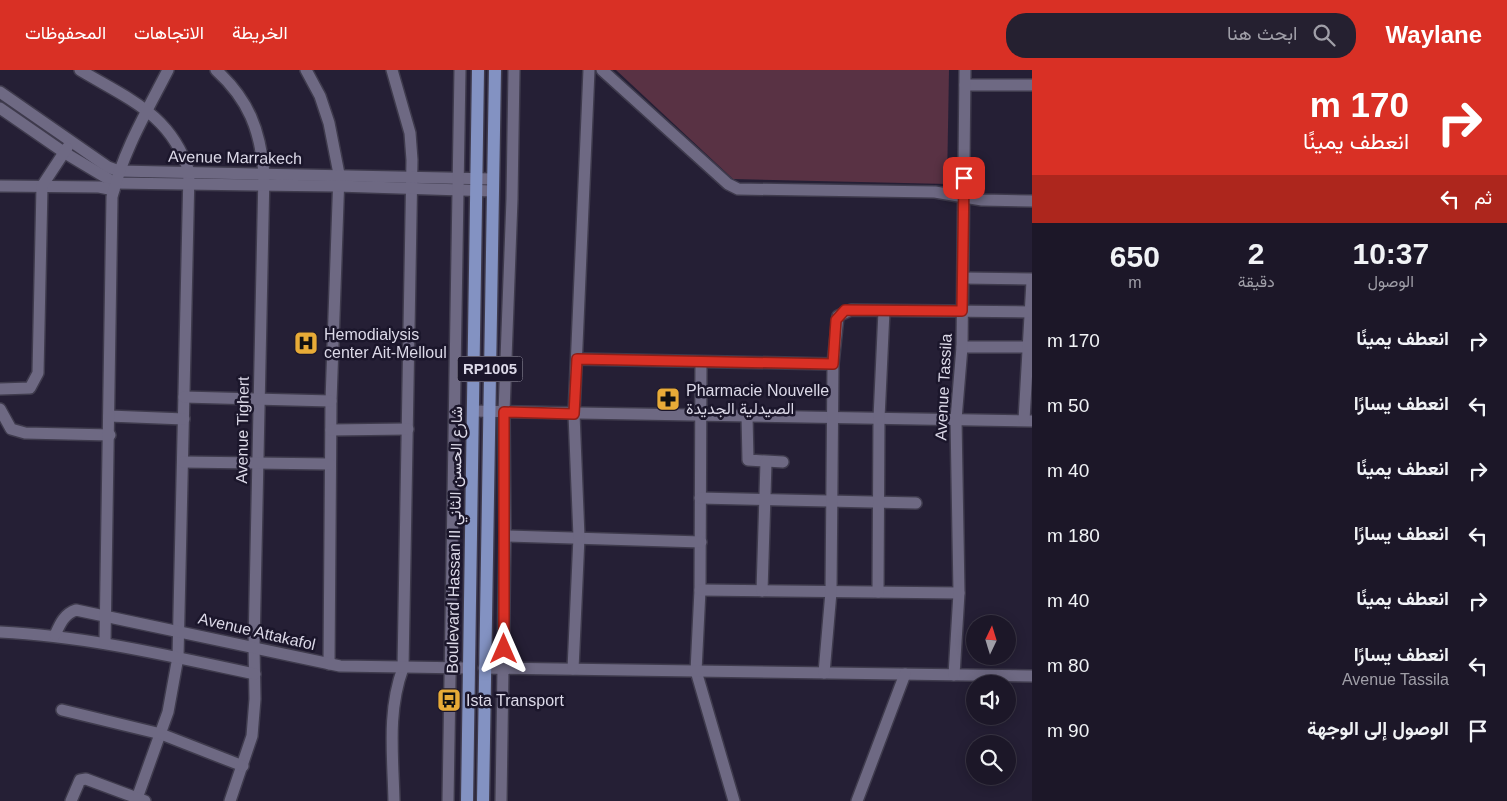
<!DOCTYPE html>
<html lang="ar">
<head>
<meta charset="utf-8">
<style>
	body { margin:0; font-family:Helvetica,Vazirmatn,sans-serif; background:#252030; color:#f1f3f6; direction:rtl; height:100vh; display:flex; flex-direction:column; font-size:19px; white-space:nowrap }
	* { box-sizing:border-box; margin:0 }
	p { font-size:16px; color:#a09fa8 }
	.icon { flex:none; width:28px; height:28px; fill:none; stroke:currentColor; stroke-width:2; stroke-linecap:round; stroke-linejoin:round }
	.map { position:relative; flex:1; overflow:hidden; direction:ltr }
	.drawer { display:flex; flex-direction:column; background:#1c1728; width:475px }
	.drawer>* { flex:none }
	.banner { background:#d93025; color:#fff; overflow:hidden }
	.needle { width:32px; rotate:4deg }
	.fabs { position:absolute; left:966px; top:545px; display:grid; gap:10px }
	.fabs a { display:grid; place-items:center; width:50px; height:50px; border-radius:50%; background:#1c1728; box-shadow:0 2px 12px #0003,0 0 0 1px #3a3645; font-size:25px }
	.pin { position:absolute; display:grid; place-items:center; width:42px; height:42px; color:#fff; margin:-21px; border-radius:10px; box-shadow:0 2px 8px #0006 }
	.me { position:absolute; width:55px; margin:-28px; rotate:0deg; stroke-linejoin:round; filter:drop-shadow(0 0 4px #0008) }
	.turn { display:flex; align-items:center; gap:18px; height:105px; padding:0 15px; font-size:22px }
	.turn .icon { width:65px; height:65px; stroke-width:2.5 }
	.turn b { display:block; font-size:35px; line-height:42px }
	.then { display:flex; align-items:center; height:48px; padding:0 15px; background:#0003; gap:10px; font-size:19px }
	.eta { display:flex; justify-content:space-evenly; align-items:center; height:85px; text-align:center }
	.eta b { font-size:30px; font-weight:700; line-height:35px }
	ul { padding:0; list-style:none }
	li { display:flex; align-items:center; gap:15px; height:65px; padding:0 15px }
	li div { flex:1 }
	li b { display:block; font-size:19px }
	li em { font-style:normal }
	header { display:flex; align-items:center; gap:30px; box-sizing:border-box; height:70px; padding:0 25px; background:#d93025; color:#fff }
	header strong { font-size:24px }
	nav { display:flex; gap:28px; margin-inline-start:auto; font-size:18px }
	.search { width:350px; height:45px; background:#252030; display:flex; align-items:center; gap:12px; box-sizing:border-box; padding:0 18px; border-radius:20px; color:#a09fa8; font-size:19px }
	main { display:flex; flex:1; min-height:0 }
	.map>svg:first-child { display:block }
</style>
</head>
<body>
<header>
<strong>Waylane</strong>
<div class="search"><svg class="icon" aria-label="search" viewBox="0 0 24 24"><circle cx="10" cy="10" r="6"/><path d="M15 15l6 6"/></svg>ابحث هنا</div>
<nav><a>الخريطة</a><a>الاتجاهات</a><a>المحفوظات</a></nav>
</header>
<main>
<section class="drawer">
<div class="banner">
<div class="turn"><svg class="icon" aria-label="right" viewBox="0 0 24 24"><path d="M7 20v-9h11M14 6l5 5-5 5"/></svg><div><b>170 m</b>انعطف يمينًا</div></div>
<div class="then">ثم<svg class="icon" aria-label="left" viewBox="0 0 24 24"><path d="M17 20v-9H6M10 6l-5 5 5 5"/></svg></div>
</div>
<div class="eta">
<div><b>10:37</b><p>الوصول</p></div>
<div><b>2</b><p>دقيقة</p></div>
<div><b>650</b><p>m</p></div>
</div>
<ul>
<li><svg class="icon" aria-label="right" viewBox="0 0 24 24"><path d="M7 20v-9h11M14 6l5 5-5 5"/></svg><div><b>انعطف يمينًا</b></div><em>170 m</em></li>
<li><svg class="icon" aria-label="left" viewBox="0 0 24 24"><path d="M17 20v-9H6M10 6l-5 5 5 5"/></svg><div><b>انعطف يسارًا</b></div><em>50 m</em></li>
<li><svg class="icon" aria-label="right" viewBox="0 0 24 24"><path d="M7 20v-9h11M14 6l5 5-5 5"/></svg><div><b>انعطف يمينًا</b></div><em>40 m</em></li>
<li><svg class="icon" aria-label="left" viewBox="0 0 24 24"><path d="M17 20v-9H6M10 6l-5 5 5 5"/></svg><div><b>انعطف يسارًا</b></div><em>180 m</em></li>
<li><svg class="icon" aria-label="right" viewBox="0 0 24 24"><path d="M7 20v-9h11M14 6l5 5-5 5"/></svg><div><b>انعطف يمينًا</b></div><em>40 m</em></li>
<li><svg class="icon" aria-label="left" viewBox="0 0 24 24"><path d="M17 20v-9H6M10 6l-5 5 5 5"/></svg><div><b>انعطف يسارًا</b><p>Avenue Tassila</p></div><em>80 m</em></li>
<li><svg class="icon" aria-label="arrive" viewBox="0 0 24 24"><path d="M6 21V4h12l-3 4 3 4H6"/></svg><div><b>الوصول إلى الوجهة</b></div><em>90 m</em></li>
</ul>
</section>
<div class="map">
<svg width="1032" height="731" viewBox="0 0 1032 731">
	<rect width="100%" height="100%" fill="#251f35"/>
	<polygon fill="#593244" points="616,0 949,0 947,114 733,109"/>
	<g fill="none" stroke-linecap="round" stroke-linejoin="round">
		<g stroke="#3f3b4d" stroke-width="14">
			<g id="minor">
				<path d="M 80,0 C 128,29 171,44 189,102 L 178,587 L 168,642 L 136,731"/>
				<path d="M 216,0 C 249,30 260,60 264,103 L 254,576 L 255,629 L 252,666 L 230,731"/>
				<polyline points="306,0 320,26 329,53 339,104 331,331 329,594"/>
				<path d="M 392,0 L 410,63 L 412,90 L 403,598 C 387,641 393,686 394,731"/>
				<polyline points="602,0 728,114 738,119 935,122 982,130 1032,131"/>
				<polyline points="965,15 1032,15"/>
				<polyline points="0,22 108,97 119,101 493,109"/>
				<polyline points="0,38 65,83 115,113 337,116 493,121"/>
				<polyline points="0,116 99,117 114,120"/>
				<polyline points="963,208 1032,209"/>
				<polyline points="962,277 1030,277"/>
				<polyline points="577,289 833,294"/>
				<polyline points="701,292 700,520 696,601 734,731"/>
				<polyline points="0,319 30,318 38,303 42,116 67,78"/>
				<polyline points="184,327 331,331"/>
				<polyline points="0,339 11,359 25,363 110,365"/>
				<polyline points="473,341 1032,351"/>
				<polyline points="109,346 184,349"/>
				<polyline points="747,346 748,390 783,392"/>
				<polyline points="1024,350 1032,211"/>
				<polyline points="331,360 408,359"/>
				<polyline points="183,392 330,394"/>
				<polyline points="700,428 916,433"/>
				<polyline points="505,466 701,472"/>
				<polyline points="700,520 959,523"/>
				<polyline points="762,521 766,392"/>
				<polyline points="878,522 879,348 884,241"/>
				<path d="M 0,562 C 86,566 170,586 255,604"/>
				<path d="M 55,565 C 60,554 64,544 76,540 L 340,596 L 467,598"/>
				<path d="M 105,573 L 112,127 C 123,81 147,41 168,0"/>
				<polyline points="484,598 1032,606"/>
				<polyline points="573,599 579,467 574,344 589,0"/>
				<polyline points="824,603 831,522 833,294 838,246 851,240 1032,242"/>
				<polyline points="954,605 959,523 956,349 962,277 965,0"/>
				<polyline points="62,640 161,664 243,696"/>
				<polyline points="71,731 80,710 86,709 145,731"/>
				<polyline points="448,731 460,0"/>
				<polyline points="501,731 505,466 504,342 512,129 514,0"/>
				<polyline points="857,731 905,604"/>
			</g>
		</g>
		<g stroke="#3f3b4d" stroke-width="15">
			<g id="major">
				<polyline points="467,731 478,0"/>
				<polyline points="483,731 495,0"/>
			</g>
		</g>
		<use href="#minor" stroke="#6e6983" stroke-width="11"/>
		<use href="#major" stroke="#8392c2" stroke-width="12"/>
	</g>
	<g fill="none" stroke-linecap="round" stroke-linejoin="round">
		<g stroke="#8d1f18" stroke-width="12">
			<polyline id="route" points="504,579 504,342 574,344 577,289 833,294 836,250 845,240 962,241 964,108"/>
		</g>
		<use href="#route" stroke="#d93025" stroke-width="9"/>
	</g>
	<defs>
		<g id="hospital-square" transform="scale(1.25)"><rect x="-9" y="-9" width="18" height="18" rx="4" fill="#e8ab37" stroke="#1b162b"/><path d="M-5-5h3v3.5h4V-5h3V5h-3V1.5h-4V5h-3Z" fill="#111"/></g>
		<g id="pharmacy-square" transform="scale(1.25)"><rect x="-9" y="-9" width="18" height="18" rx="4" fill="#e8ab37" stroke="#1b162b"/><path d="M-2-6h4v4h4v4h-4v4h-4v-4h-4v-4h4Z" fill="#111"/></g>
		<g id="bus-square" transform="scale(1.25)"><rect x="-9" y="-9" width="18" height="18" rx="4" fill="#e8ab37" stroke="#1b162b"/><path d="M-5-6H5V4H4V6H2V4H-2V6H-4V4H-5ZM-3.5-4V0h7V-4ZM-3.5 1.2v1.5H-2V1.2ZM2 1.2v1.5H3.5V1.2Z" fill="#111"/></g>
	</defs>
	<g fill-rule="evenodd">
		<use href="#hospital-square" x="306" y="273"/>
		<use href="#pharmacy-square" x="668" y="329"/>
		<use href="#bus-square" x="449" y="630"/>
	</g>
	<g text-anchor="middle" stroke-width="5" stroke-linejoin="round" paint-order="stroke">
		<rect fill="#1b162b" stroke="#a29eaf" stroke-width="1" x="457.5" y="286.5" width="65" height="25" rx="4"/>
		<g font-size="15" font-weight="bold" fill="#dcd9e8">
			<text x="490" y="304">RP1005</text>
		</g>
		<g font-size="16" fill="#dcd9e8" stroke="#1b162b">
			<text transform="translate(235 87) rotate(1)" y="6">Avenue Marrakech</text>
			<text transform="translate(943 317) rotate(-87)" y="6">Avenue Tassila</text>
			<text transform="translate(242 360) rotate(-89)" y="6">Avenue Tighert</text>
			<text transform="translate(454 470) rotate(-89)" y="6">Boulevard Hassan II شارع الحسن الثاني</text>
			<text transform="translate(257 561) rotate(13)" y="6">Avenue Attakafol</text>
		</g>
		<g font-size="16" fill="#dcd9e8" stroke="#1b162b" text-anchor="start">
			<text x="324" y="270">Hemodialysis<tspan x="324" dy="18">center Ait-Melloul</tspan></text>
			<text x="686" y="326">Pharmacie Nouvelle<tspan x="686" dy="18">الصيدلية الجديدة</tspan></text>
			<text x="466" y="636">Ista Transport</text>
		</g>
	</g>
</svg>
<div class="fabs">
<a><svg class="needle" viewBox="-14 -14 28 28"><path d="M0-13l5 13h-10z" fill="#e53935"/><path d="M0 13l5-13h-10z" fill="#a09fa8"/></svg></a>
<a><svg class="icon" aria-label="sound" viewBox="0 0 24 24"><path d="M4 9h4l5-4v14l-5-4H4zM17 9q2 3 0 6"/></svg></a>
<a><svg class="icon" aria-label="search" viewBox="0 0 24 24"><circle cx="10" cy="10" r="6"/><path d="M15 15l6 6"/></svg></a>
</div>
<div class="pin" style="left:964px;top:108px;background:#d93025"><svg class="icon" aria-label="arrive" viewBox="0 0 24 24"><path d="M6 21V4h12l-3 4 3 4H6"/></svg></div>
<svg class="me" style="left:504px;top:579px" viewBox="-20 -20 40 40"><path d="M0-17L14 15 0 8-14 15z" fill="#d93025" stroke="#fff" stroke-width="4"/></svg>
</div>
</main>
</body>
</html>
